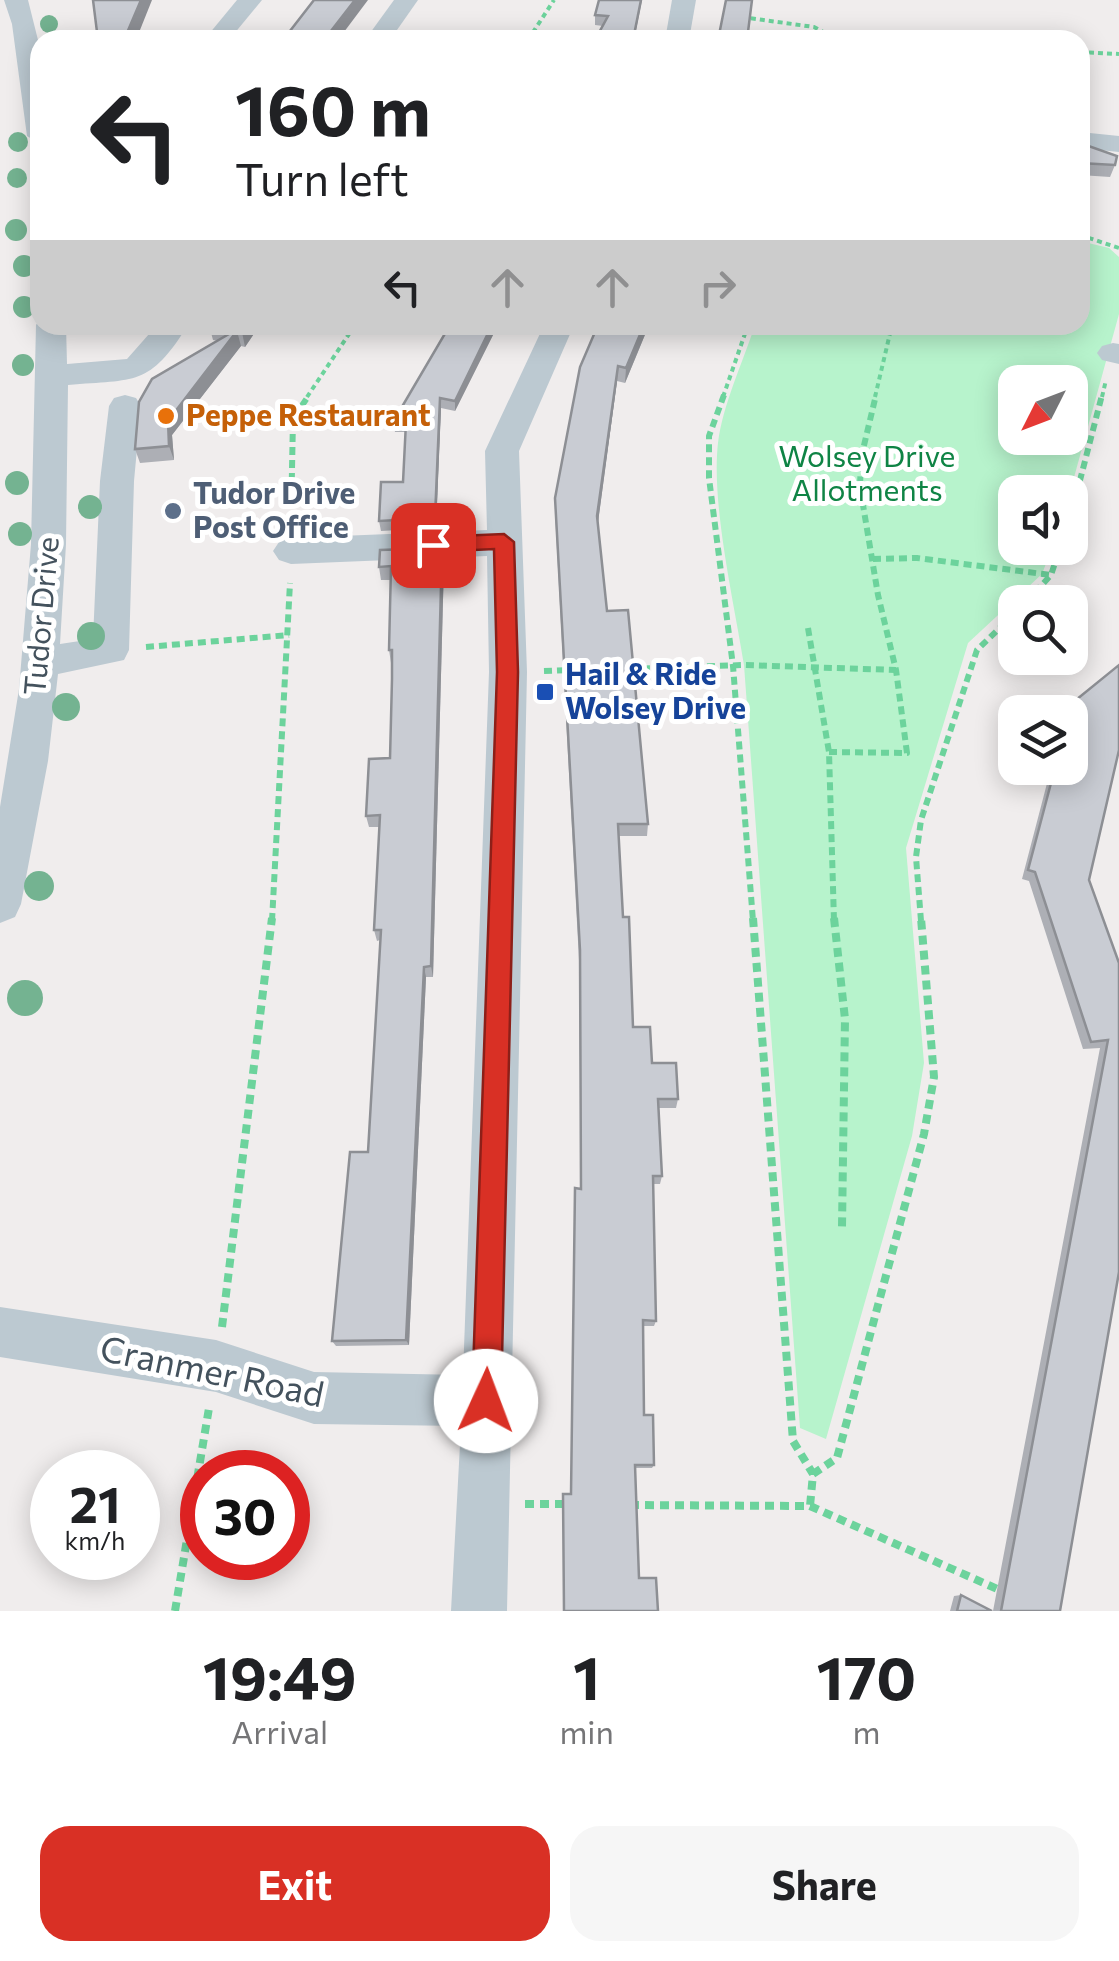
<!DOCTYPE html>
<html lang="en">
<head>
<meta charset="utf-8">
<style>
	body { margin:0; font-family:Commissioner,sans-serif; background:#f6f6f6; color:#202124; height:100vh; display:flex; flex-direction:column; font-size:38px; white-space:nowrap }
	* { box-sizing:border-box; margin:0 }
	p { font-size:32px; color:#757577 }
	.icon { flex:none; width:55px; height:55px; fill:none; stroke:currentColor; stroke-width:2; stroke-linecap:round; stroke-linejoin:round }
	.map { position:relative; height:1611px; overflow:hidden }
	.details { display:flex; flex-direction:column; background:#fff; flex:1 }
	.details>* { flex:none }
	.top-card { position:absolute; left:30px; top:30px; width:1060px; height:305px; border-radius:30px; box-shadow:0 5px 25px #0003; background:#fff; color:#202124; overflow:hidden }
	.needle { width:65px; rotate:228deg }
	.controls { position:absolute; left:998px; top:365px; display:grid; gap:20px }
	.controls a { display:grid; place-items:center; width:90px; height:90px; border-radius:20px; background:#fff; box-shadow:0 5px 25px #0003; font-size:50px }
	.speed { position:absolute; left:30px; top:1450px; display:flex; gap:20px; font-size:50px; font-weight:700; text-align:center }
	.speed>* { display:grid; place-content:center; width:130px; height:130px; border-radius:50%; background:#fff; box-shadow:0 5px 25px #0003; line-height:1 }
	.speed small { font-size:25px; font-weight:400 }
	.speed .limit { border:15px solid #d22; background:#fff; color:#111 }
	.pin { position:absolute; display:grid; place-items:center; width:85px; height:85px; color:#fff; margin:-42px; border-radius:20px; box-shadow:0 5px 15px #0006 }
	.me { position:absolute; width:110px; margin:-55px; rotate:2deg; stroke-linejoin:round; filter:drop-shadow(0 0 8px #0008) }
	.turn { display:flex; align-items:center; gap:35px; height:210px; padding:0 40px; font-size:45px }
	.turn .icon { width:130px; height:130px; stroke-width:2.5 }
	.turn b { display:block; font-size:70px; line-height:85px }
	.lanes { display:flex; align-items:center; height:95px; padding:0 40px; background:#0003; justify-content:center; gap:50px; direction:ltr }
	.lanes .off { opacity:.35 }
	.eta { display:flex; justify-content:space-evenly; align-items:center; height:170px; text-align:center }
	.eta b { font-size:60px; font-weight:700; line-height:70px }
	.cta { display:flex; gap:20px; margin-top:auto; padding:20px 40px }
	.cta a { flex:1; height:115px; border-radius:30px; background:#d93025; color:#fff; font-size:40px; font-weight:700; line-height:115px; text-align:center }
	.cta a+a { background:#f6f6f6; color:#202124 }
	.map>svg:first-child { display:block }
</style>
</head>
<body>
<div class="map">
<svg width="1119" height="1611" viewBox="0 0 1119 1611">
	<rect width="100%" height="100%" fill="#f0eded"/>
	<path fill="#b7f3cc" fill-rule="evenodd" d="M 1080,241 L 1109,248 L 1119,257 L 1119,314 L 1070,492 L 1015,492 L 1015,548 L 1052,548 L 1042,574 L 968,643 L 906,848 L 924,1063 L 912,1136 L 826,1439 L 800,1428 L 744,665 C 734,602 711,504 718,443 C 723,404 743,362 755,325 L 1080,325 ZM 1015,382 L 1070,382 L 1070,438 L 1015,438 Z"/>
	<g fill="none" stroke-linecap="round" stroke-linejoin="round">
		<g stroke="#6cd39c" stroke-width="4" stroke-dasharray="5 4" stroke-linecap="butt">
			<polyline points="742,17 814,27 825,33 923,40"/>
			<polyline points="528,40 554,0"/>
			<polyline points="1080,52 1119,54"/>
			<polyline points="1080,235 1119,248"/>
			<polyline points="307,397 355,325"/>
			<polyline points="723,397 748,325"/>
			<polyline points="875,397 892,325"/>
			<polyline points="1102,397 1106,380"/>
		</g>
		<g stroke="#6cd39c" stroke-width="6" stroke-dasharray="8 5" stroke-linecap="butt">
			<polyline points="724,395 709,436 709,478 733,666 753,921"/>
			<polyline points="1070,519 1102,395"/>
			<polyline points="291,520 293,419 309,395"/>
			<polyline points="873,559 917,558 1051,575"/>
			<polyline points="1026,602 1051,575 1060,548"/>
			<polyline points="808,628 829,752 834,921"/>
			<polyline points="146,647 289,635"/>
			<polyline points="629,669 744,665 896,670"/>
			<polyline points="544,671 571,670"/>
			<polyline points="829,752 907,753 896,670 878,595 860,487 861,458 876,395"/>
			<polyline points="272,921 290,583"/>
			<polyline points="921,921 916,857 921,820 977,650 1015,613"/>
		</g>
		<g stroke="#6cd39c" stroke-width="8" stroke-dasharray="9 6" stroke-linecap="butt">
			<polyline points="753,918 793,1441 813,1474 810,1506"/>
			<polyline points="834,918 845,1019 842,1227"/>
			<polyline points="222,1327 272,918"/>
			<polyline points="813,1474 837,1458 924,1134 934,1077 921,918"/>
			<polyline points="525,1504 572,1504"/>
			<polyline points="630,1505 810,1506 1004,1592"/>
			<polyline points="175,1611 209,1408"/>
		</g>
		<g fill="#bcc9d1" fill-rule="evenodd">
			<polygon points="4,0 28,0 40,48 40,144 27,136 12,24"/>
			<polygon points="237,0 262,0 229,40 204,40"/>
			<polygon points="394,0 418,0 390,40 365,40"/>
			<polygon points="672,0 696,0 689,40 665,40"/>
			<polygon points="1080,132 1119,136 1119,152 1080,148"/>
			<path d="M 40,318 L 40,325 L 66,325 L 67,364 L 127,359 L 157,325 L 188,325 C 149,387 136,379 68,385 L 66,544 L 60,644 L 93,639 L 100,481 L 109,406 L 114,398 L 125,395 L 136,398 L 141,406 L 134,481 L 129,650 L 124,660 L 58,674 L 48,761 L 21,904 L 15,917 L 0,923 L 0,807 L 19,689 L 31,544 L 36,325 Z"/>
			<polygon points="544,325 574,325 519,451 527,672 507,1611 451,1611 461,1426 314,1424 216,1392 0,1357 0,1307 216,1340 314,1372 463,1375 489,672 487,556 291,564 279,560 273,551 279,542 291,538 487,530 485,451"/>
			<polygon points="1113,343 1119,344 1119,364 1102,360 1097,353 1102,346"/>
		</g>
	</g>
	<g fill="#74b391">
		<circle cx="49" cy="24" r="9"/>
		<circle cx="18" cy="142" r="10"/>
		<circle cx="17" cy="178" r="10"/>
		<circle cx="16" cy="230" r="11"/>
		<circle cx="24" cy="266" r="11"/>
		<circle cx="24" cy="307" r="11"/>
		<circle cx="23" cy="365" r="11"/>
		<circle cx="17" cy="483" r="12"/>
		<circle cx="90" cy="507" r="12"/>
		<circle cx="20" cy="534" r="12"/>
		<circle cx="91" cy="636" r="14"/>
		<circle cx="66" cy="707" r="14"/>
		<circle cx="39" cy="886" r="15"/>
		<circle cx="25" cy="998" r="18"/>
	</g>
	<g fill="#adafb5">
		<polygon points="642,0 603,26 595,25 595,15"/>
		<polygon points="1080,143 1115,165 1110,177 1080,175"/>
		<polygon points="209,325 260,325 245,347 241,346 172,435 174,460 140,463 135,449 218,341 213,340"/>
		<polygon points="450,325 498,325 455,411 441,408 436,528 381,531 379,521 403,482 406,432 395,432 393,422"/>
		<polygon points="598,325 649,325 625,383 617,381 598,522 607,611 648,824 647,836 619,836 623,917 633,1027 652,1063 678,1099 676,1108 659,1108 662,1176 660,1184 653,1184 656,1321 654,1326 643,1326 644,1415 654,1465 652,1468 635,1468 639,1578 658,1611 571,1494 581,1189 579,960 555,513"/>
		<polygon points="444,562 433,977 426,977 409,1345 336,1346 332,1341 368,1152 380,940 377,941 374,930 379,827 369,827 366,816 390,758 392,663 391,663 389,650 391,580 381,580 379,567"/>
		<polygon points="1071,704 1089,880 1119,963 1060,1611 993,1611 1100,1048 1083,1049 1029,881 1022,879 1051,768 1070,768 1070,712 1066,712"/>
		<polygon points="961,1595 992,1611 950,1611 954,1596"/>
	</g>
	<g fill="#8d8f94">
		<polygon points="141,0 152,0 136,40 124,40"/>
		<polygon points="355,0 368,0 338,40 324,40"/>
		<polygon points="641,0 642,0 634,40 633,40"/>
		<polygon points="247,325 260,325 245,347 242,332"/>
		<polygon points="492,325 498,325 455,411 455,401"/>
		<polygon points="644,325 649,325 625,383 626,368"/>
		<polygon points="237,331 241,346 172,435 174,460 169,446 168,421"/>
		<polygon points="618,366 617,381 597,530 597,516"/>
		<polygon points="440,398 441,408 436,528 435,518"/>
		<polygon points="442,548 444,562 433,977 431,966"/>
		<polygon points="424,967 426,977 409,1345 406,1340"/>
	</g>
	<g fill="#c9ccd3" stroke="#8d8f94" stroke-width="2.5">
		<polygon points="93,0 141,0 124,40 98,40"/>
		<polygon points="314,0 355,0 324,40 283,40"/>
		<polygon points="599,0 641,0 633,40 595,40 608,16 595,15"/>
		<polygon points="726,0 752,0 747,40 718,40"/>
		<polygon points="1080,143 1117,156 1115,165 1080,163"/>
		<polygon points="209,325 247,325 242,332 237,331 168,421 169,446 135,449 139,402 152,379 234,331"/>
		<polygon points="450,325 492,325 455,401 440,398 435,518 379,521 381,482 403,482 406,422 393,422"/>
		<polygon points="598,325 644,325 626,368 618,366 597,516 607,611 628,610 648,824 618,824 623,917 629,917 633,1027 650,1027 652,1063 676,1063 678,1099 658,1099 662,1176 653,1176 656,1321 643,1320 644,1415 653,1415 654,1465 635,1465 639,1578 656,1578 658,1611 564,1611 563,1494 571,1494 575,1188 581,1189 580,950 555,498 580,367"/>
		<polygon points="442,548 431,966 424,967 406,1340 332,1341 350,1152 368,1152 381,930 374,930 380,815 366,816 369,759 390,758 392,679 392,650 389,650 391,566 379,567 380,550"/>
		<polygon points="1119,665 1119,750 1089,880 1119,963 1119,1272 1060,1611 1001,1611 1108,1040 1091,1042 1035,872 1028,870 1055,768 1070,768 1069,712 1071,704"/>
		<polygon points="961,1595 992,1611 957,1611"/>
	</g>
	<polygon fill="#d93025" stroke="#8d1f18" stroke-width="2.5" points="504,534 514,542 518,672 501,1401 497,1411 486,1415 476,1411 472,1401 497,672 494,549 433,552 423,545 433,537"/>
	<circle fill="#e8710a" stroke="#fff" stroke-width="4" cx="166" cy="416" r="10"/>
	<circle fill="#5c6f8a" stroke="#fff" stroke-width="4" cx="173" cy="511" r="10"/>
	<rect fill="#1a4fb4" stroke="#fff" stroke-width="4" x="535" y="682" width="20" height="20" rx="5"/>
	<g text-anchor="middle" stroke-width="10" stroke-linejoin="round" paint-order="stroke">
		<g font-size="30" font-weight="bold" fill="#c56008" stroke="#fff" text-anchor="start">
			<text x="186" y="426">Peppe Restaurant</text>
		</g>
		<g font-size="30" fill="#0f8445" stroke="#fff">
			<text x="867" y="467">Wolsey Drive<tspan x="867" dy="34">Allotments</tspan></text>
		</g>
		<g font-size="30" font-weight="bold" fill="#4e5e75" stroke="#fff" text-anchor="start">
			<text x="193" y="504">Tudor Drive<tspan x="193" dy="34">Post Office</tspan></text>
		</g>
		<g font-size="30" fill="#44525d" stroke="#fff">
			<text transform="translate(42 616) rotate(-85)" y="10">Tudor Drive</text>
		</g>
		<g font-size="30" font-weight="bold" fill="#164399" stroke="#fff" text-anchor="start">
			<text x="565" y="685">Hail &amp; Ride<tspan x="565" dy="34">Wolsey Drive</tspan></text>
		</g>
		<g font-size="35" fill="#44525d" stroke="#fff">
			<text transform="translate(212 1372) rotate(12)" y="12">Cranmer Road</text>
		</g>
	</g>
</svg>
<div class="controls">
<a><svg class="needle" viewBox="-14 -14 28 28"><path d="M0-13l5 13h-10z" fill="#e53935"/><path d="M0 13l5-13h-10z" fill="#757577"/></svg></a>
<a><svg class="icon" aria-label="sound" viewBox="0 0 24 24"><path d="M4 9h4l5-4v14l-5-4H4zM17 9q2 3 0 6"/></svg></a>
<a><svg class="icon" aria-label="search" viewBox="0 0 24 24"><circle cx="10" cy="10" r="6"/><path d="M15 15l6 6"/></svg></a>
<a><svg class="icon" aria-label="layers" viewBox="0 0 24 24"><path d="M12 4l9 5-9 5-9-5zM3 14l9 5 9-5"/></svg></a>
</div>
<div class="speed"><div>21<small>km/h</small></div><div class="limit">30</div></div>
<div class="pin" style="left:433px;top:545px;background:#d93025"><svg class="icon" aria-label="arrive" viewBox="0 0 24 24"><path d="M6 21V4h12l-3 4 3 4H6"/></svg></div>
<svg class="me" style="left:486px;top:1401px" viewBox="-20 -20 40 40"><circle r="19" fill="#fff"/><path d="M0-13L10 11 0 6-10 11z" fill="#d93025"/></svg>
<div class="top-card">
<div class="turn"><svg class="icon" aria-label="left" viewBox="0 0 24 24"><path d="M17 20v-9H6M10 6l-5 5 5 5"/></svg><div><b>160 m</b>Turn left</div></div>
<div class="lanes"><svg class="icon" aria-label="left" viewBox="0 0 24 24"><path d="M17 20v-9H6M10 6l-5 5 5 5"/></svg><svg class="icon off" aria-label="ahead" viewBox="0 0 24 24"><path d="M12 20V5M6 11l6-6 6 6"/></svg><svg class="icon off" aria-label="ahead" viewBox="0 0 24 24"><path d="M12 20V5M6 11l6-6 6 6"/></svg><svg class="icon off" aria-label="right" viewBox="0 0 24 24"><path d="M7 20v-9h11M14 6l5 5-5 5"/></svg></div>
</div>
</div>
<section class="details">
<div class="eta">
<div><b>19:49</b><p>Arrival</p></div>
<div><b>1</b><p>min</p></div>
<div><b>170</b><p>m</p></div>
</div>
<div class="cta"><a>Exit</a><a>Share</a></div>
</section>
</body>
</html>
